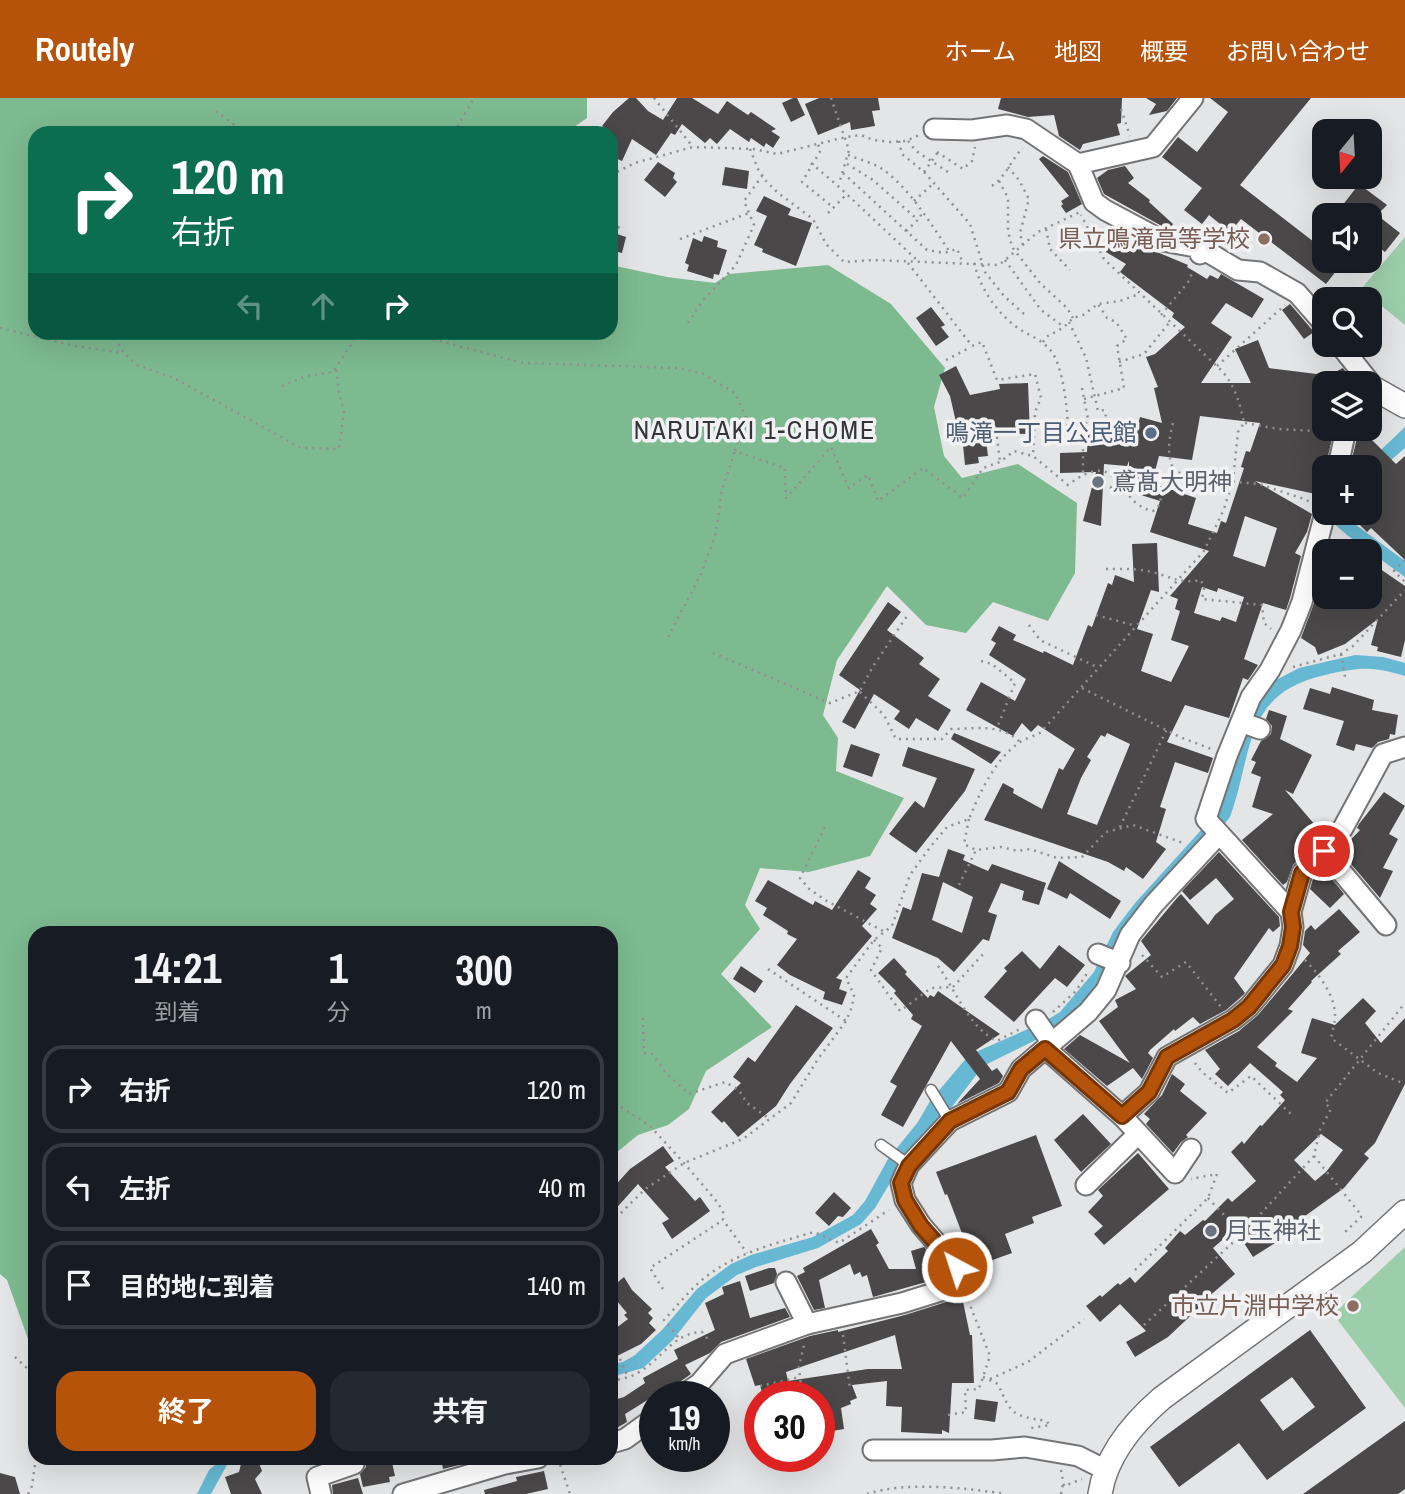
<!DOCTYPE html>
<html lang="ja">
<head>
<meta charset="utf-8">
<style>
	body { margin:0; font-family:"Archivo Narrow","Noto Sans JP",sans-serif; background:#242831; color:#f1f3f6; height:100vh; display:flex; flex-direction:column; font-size:26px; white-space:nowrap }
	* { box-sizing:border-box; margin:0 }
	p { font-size:23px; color:#9ea1a6 }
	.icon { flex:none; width:38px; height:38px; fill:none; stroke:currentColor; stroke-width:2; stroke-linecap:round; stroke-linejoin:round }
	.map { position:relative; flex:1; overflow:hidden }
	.drawer { position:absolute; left:28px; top:828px; width:590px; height:539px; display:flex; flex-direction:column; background:#171b24; border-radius:21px; box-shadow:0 7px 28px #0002 }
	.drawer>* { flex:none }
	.banner { position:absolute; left:28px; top:28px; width:590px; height:214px; border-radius:21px; box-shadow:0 7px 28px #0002; background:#0b6e4f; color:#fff; overflow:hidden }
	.needle { width:46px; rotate:198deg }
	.fabs { position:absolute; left:1312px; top:21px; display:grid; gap:14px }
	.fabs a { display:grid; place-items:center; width:70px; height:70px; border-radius:14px; background:#171b24; box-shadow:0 7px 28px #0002; font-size:35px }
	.speed { position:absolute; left:639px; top:1283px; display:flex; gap:14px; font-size:35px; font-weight:700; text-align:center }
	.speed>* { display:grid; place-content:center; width:91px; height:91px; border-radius:50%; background:#171b24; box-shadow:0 7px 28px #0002; line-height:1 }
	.speed small { font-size:18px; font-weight:400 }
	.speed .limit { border:10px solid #d22; background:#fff; color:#111 }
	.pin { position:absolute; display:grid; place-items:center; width:60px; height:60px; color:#fff; margin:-30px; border:4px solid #fff; border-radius:50%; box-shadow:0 2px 7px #0007 }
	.me { position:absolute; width:77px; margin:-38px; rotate:320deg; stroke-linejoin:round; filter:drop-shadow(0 0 5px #0008) }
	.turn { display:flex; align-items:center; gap:24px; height:147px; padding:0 28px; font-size:32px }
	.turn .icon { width:91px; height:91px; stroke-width:2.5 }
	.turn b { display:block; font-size:49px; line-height:60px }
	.lanes { display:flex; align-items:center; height:66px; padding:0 28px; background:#0003; justify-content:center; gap:35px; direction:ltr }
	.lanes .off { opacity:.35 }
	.eta { display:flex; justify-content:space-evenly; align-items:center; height:119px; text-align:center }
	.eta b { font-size:42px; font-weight:700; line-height:49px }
	.action { display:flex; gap:14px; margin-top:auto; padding:14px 28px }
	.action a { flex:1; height:80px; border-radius:21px; background:#b45309; color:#fff; font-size:28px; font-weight:700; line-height:80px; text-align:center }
	.action a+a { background:#242831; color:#f1f3f6 }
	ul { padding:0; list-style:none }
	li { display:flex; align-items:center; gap:21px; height:88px; margin:0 14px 10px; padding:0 14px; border:4px solid #363941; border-radius:21px }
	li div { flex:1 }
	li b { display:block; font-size:26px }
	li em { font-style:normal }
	header { display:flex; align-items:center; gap:42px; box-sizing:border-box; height:98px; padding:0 35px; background:#b45309; color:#fff }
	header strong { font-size:33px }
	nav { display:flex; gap:38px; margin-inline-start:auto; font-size:24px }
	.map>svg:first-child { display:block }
</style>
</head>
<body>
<header>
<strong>Routely</strong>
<nav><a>ホーム</a><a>地図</a><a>概要</a><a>お問い合わせ</a></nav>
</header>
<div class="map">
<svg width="1405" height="1396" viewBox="0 0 1405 1396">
	<rect width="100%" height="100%" fill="#e4e5e7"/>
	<g fill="#9dceac">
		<polygon points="1405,139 1405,227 1361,191"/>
		<polygon points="1405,1149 1405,1310 1333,1216"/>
	</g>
	<polygon fill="#7dba90" points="0,0 587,0 587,20 565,35 35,35 35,234 611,234 611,167 667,179 715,185 729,176 828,167 891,206 945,270 934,309 944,358 962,380 1018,366 1077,405 1075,475 1048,523 993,504 966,535 926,527 887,488 837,562 823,617 838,640 836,673 904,700 870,758 809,774 760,770 745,807 760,831 721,876 772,929 706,973 689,1011 668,1027 638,1037 611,1059 611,835 35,835 35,1251 28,1241 7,1182 0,1176"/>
	<g fill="#67b8d3">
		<polygon points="1405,329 1405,350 1370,380 1370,369 1363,369"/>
		<polygon points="1335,415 1346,415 1352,424 1405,463 1405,479 1347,437 1332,424"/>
		<path d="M 1355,557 L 1383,559 L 1405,565 L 1405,578 C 1372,568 1359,569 1325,577 C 1242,596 1254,653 1230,719 L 1082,909 L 1050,935 L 983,968 L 942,1022 L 899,1070 L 875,1110 L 861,1126 L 818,1150 L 756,1169 L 737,1177 L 706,1200 L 672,1243 L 643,1270 L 611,1279 L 611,1266 L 623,1264 L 635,1257 L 662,1232 L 697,1191 L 731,1166 L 751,1157 L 813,1139 L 853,1117 L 865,1103 L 888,1061 L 918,1024 L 930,1003 L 969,957 L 1044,924 L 1060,914 L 1094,874 L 1113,834 L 1135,805 L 1213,719 L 1257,598 L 1276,582 L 1299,570 Z"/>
		<polygon points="223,1360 240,1360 228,1365 211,1396 197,1396 209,1372"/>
	</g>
	<g fill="#4a4848" fill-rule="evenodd">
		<polygon points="629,0 636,0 648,13 663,22 677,0 692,0 718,16 727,3 748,17 751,14 776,31 771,33 780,39 773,50 766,45 764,49 751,40 749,44 730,31 717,46 710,40 705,45 682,26 675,37 671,35 656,57 632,41 622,63 611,58 611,35 602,28 613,14"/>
		<polygon points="793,0 797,0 805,17 791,24 782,5"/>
		<polygon points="819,0 878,0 880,12 872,13 875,28 851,32 850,24 818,37 805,6"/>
		<polygon points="1001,0 1122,0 1121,25 1117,26 1120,37 1083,46 1080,52 1059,38 1054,17 1028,19 998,11"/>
		<polygon points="1146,0 1177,0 1167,13 1149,17 1156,6"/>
		<polygon points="1210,0 1311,0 1240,87 1314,144 1325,130 1325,163 1344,163 1326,186 1241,121 1230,134 1209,117 1202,126 1184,112 1202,90 1162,59 1178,39 1197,54 1228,14"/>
		<polygon points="1043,58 1068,74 1082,106 1066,115 1061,108 1063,106 1061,103 1069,98 1039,61"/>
		<polygon points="658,64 675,75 673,80 677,84 665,99 644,82"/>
		<polygon points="1125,68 1134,80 1128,85 1150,102 1149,104 1173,126 1169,132 1104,96 1097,80 1108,72"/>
		<polygon points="725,69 749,73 747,91 722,87"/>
		<polygon points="1359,86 1387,107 1377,117 1400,135 1385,154 1370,143 1370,117 1335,117"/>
		<polygon points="764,98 791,111 788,117 812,125 796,168 762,154 763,151 754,147 767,118 756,113"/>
		<path d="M 1111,129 L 1157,154 L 1188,167 L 1187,169 L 1207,181 L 1210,177 L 1218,181 L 1221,176 L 1264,201 L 1252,220 L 1226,205 L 1211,225 L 1232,239 L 1201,285 L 1251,285 L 1235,251 L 1258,242 L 1269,270 L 1325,277 L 1325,279 L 1343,270 L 1353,285 L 1325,285 L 1325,331 L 1334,331 L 1327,363 L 1325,363 L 1325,398 L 1255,383 L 1312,416 L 1307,434 L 1295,455 L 1301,458 L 1290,500 L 1286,512 L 1263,505 L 1244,561 L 1258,567 L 1248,582 L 1243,580 L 1229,620 L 1185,607 L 1167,644 L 1213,660 L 1208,675 L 1175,664 L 1160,709 L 1166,711 L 1156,744 L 1166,751 L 1143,781 L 1126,769 L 1124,773 L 1108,764 L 984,722 L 1003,685 L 1014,691 L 1013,695 L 1042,711 L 1059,670 L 1063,672 L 1075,651 L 1038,627 L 1031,634 L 1022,625 L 1013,638 L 966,612 L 981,584 L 1015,603 L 1026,581 L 989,557 L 996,545 L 991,542 L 999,528 L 1016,537 L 1013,542 L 1043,555 L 1044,553 L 1073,567 L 1088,527 L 1092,529 L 1108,485 L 1112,487 L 1115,477 L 1134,484 L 1132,446 L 1157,445 L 1159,494 L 1151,492 L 1137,531 L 1153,536 L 1141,573 L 1171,584 L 1189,548 L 1171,542 L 1180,513 L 1175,511 L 1178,501 L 1170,498 L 1209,453 L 1150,434 L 1160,403 L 1141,397 L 1143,391 L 1128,387 L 1133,372 L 1132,369 L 1129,368 L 1129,363 L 1127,368 L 1104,366 L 1101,428 L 1083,423 L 1096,374 L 1060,375 L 1060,355 L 1087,354 L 1088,334 L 1135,338 L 1140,319 L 1162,325 L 1154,290 L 1158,289 L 1146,259 L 1155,256 L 1185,229 L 1172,219 L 1174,215 L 1120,174 L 1126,166 L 1106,154 L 1111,142 L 1109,134 ZM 1200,318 L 1260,325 L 1250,354 L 1246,353 L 1241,369 L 1244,370 L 1226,425 L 1221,423 L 1217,435 L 1188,426 L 1196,400 L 1152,385 L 1159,358 L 1192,362 ZM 1245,418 L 1277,430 L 1265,469 L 1233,458 ZM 1202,489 L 1217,494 L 1218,490 L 1244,499 L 1236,524 L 1222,519 L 1220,523 L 1194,515 ZM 1107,635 L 1130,646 L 1097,727 L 1067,716 L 1081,680 L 1091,662 L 1087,659 L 1101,637 L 1105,639 Z"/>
		<polygon points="611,134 626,139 622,155 611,152"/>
		<polygon points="704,138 718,143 717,149 727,152 719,177 714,176 713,181 687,173 689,167 685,165 693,140 702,144"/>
		<polygon points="1290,206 1314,234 1304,241 1282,212"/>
		<polygon points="931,209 945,227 941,229 949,239 936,248 916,220"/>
		<polygon points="956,268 970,297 1000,291 999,286 1028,285 1030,336 985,335 988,358 978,359 979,365 965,367 962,337 959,337 950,298 939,277"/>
		<polygon points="1364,334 1396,366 1405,358 1405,462 1371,430 1367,434 1357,424 1361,420 1355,415 1370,415 1370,401 1381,390 1370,378 1370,369 1350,369 1357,340"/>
		<polygon points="1370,464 1405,488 1405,542 1401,559 1377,553 1378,549 1371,547 1378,521 1345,546 1318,557 1315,549 1301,540 1313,508 1324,468 1325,499 1370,499"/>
		<polygon points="888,504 901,514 887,532 924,560 919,566 940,581 928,598 951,612 938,633 916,620 909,631 894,621 900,613 874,596 855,631 842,624 860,592 839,577"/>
		<polygon points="1332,589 1374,602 1372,612 1398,617 1395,637 1390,636 1389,641 1378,644 1372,650 1356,646 1354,653 1336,647 1344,623 1303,611 1310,590 1330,596"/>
		<polygon points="1269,612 1287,618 1280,641 1312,657 1293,696 1285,692 1322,735 1293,767 1287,784 1283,787 1242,742 1273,716 1252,709 1261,679 1251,675 1256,664 1251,662 1261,643 1271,636 1272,628 1266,621"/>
		<polygon points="954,635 1001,654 991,666 951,641"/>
		<polygon points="851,646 880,656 872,679 843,669"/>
		<polygon points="908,649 975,671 965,693 916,755 889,736 915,703 924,710 937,680 902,668"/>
		<polygon points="1384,694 1405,708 1389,736 1398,741 1383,770 1393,773 1380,800 1340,753 1360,732 1357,730 1359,726"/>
		<path d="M 948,751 L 965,757 L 963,762 L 988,773 L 992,766 L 1046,785 L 1039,807 L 1022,802 L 1024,793 L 1001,785 L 988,814 L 997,817 L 989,843 L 983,841 L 954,874 L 938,860 L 892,840 L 903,809 L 911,812 L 922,775 L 939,779 ZM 943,784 L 973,799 L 962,835 L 932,822 Z"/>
		<polygon points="1219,754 1279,819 1280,828 1273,834 1269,830 1234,880 1245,895 1240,900 1226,912 1200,926 1193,919 1175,933 1174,931 1150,952 1148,955 1153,960 1142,981 1133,970 1107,988 1064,951 1080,937 1130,965 1099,923 1118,909 1115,902 1136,891 1125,878 1151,857 1141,843 1177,800 1181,796 1208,827 1215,817 1234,801 1216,780 1190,802 1182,793"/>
		<polygon points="1059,763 1121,803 1110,821 1070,795 1067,801 1047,791"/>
		<polygon points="1323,770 1344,796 1330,810 1310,791 1313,781"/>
		<polygon points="858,772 871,780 865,790 876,797 870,806 877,811 862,828 872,838 836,880 842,882 839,891 847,894 842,907 823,901 825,894 790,877 777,867 797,841 787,836 788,833 763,817 767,810 755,803 768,782 813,807 815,803 832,812"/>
		<path d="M 1339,811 L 1360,834 L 1338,853 L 1341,856 L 1311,883 L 1312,884 L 1288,911 L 1293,913 L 1257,949 L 1277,965 L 1275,968 L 1297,984 L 1317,960 L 1301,955 L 1312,920 L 1335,927 L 1363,900 L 1376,913 L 1365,925 L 1381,945 L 1405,920 L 1405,986 L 1375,1045 L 1364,1056 L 1369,1060 L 1344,1090 L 1273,1141 L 1275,1145 L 1253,1159 L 1235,1131 L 1213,1150 L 1235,1176 L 1200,1206 L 1202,1207 L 1168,1239 L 1135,1259 L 1126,1244 L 1146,1233 L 1120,1206 L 1100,1224 L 1086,1208 L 1100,1197 L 1102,1199 L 1118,1185 L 1120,1187 L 1130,1179 L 1135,1185 L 1168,1153 L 1165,1150 L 1180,1133 L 1185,1137 L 1203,1122 L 1205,1123 L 1228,1100 L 1232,1104 L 1256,1083 L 1231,1054 L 1242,1043 L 1244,1046 L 1260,1027 L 1262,1028 L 1285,1002 L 1280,997 L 1283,994 L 1250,965 L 1228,988 L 1215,976 L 1220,971 L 1205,952 L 1239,933 L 1258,917 L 1310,855 L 1303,847 L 1305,833 L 1311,827 L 1315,832 ZM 1321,1036 L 1343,1052 L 1326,1074 L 1315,1083 L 1294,1062 Z"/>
		<polygon points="1059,847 1085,867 1067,889 1055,880 1014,924 984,899 1007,873 1004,870 1022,853 1040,871"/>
		<polygon points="894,860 907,874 905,876 928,900 930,897 934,899 938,893 1000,936 976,952 992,973 997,970 1003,978 999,985 957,1006 980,981 951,943 903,1029 881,1017 897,988 890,984 922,928 911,921 913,917 894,895 896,893 878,875"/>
		<polygon points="741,868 763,883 755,895 733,881"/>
		<polygon points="796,907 833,930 790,986 776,1008 738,1039 724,1023 722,1025 711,1014 741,985 733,979 748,959 755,964"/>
		<polygon points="1172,976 1185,986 1180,993 1207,1015 1186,1037 1188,1039 1181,1044 1173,1055 1146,1026 1150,1021 1144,1016 1162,997"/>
		<polygon points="1083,1016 1111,1046 1081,1074 1054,1042"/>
		<polygon points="1036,1037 1062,1108 1032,1119 1034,1125 1005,1136 1012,1155 987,1164 980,1146 968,1151 947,1096 945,1097 936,1074"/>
		<polygon points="663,1048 674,1063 665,1069 695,1103 700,1099 710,1113 672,1141 662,1125 669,1121 638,1086 611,1116 611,1092 630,1071"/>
		<polygon points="1138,1055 1169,1091 1104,1147 1094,1136 1103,1128 1088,1114 1103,1098 1098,1092"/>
		<polygon points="834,1094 851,1110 843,1119 838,1118 829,1128 815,1115"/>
		<polygon points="871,1131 879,1145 876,1147 889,1171 916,1171 911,1153 924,1149 929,1155 934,1174 943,1172 944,1179 873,1199 867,1177 862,1179 860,1174 854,1177 850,1166 819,1182 825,1210 814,1212 797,1178 805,1174 803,1170"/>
		<polygon points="769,1170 775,1170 777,1176 774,1185 750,1193 745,1178"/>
		<polygon points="624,1179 632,1192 652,1211 648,1215 653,1220 649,1225 656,1232 641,1246 611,1261 611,1234 628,1221 624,1217 627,1215 611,1196 611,1190"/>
		<polygon points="740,1183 750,1220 785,1210 790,1219 721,1244 710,1255 685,1267 691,1276 674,1288 669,1298 654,1298 625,1316 627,1324 615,1331 611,1318 611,1303 624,1299 645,1285 643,1280 678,1261 674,1252 715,1232 705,1205 724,1196 722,1189"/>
		<path d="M 962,1199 L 970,1237 L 972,1237 L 974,1285 L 952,1285 L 949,1335 L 942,1332 L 942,1336 L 901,1334 L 902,1309 L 886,1308 L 887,1283 L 852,1287 L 857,1300 L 850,1303 L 851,1306 L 841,1310 L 844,1331 L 832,1333 L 829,1315 L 819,1319 L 819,1298 L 763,1298 L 760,1287 L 755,1288 L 746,1261 L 810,1238 L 838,1232 L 838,1234 L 905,1217 ZM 895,1237 L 902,1271 L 868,1271 L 788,1283 L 786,1274 Z"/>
		<path d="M 1310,1232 L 1366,1310 L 1267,1382 L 1239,1345 L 1179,1389 L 1150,1349 ZM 1292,1279 L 1315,1309 L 1283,1333 L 1260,1302 Z"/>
		<polygon points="976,1301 998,1304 995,1324 974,1321"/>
		<polygon points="1405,1323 1405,1391 1398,1396 1303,1396"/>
		<polygon points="257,1360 262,1373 255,1381 262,1396 231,1396 225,1379 239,1374 241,1366"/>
		<polygon points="364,1360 391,1360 395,1378 389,1379 390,1384 363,1389 360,1376 366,1369"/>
		<polygon points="441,1360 462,1360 463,1366 443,1371"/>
		<polygon points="544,1373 548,1391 526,1396 485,1396 484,1392 517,1383 516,1379"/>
		<polygon points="0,1375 15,1379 20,1396 0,1396"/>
		<polygon points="358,1380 363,1396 333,1396 332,1387"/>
	</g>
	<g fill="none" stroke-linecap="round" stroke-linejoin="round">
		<g stroke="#747476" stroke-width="13">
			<g id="service">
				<polyline points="931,992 950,1023"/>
				<polyline points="881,1047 909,1067"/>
			</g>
		</g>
		<g stroke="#747476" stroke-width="23">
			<g id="minor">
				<polyline points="934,31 972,32 1007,27 1026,31 1078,66 1094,104 1105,112 1163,143 1201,150 1200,156"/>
				<polyline points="1078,66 1153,49 1193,0"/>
				<polyline points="1201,150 1238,172 1260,174 1297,195 1325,227"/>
				<polyline points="1340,247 1375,291 1370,296"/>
				<polyline points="1338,369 1346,331"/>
				<polyline points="1241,624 1260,631"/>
				<polyline points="1324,753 1386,827"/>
				<polyline points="1291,814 1206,721 1227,658 1251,599 1270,572 1291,532 1302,504 1325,415"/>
				<polyline points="1098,856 1120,865"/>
				<polyline points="1036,922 1052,945"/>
				<polyline points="1046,951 1122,1018 1175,1075 1191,1051"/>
				<polyline points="1122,1018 1149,994 1167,959 1233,922 1249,909 1283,867 1290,848 1293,829 1291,814 1302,775 1343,730 1383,656 1405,649"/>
				<polyline points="1086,1087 1138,1036"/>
				<polyline points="786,1184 807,1226"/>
				<polyline points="681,1298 699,1286 725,1256 807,1226 902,1205 963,1186 957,1169 921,1127 905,1102 901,1085 909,1067 950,1023 1008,994 1021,971 1088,914 1106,892 1130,837 1154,806 1219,736"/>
				<polyline points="611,1345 625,1341 654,1320"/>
				<polyline points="873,1352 992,1352 1025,1349 1078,1358 1106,1372"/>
				<polyline points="321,1396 317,1379 354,1366"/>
				<polyline points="403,1396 505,1366 538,1360"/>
			</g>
		</g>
		<g stroke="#747476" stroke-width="26">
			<g id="tertiary">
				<polyline points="1375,291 1405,308"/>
				<path d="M 1100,1396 C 1106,1357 1133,1325 1162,1300 L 1362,1154 L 1405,1114"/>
			</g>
		</g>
		<g stroke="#909091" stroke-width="2.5" stroke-dasharray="2 5" stroke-linecap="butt">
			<polyline points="654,0 693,49"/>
			<polyline points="831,0 849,52 839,86"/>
			<polyline points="1121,11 1130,38"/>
			<polyline points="216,13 245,35"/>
			<polyline points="445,35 457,29 474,0"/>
			<polyline points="899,43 902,56 924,74 970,126 985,174 1004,198 1024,216"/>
			<polyline points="908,43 916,53 951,76"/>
			<polyline points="818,47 821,52 802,84 834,110"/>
			<polyline points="750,51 758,71 766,83 777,94 813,121 826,146 844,164 874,162 999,167 1038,134 1080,114"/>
			<polyline points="937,54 963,71 972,63 975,49"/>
			<path d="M 848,57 C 858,61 870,64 879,69 C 906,85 932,127 949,153"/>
			<polyline points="811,65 838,88 919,164"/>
			<polyline points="847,66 873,82 918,122"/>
			<polyline points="1008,69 1019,82 1029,101 1020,135 1023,147"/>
			<polyline points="924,74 938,54"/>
			<polyline points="843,75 927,152 944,155 957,151 963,165"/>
			<polyline points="611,77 635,65 693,49 754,51 777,56 846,39 861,37 873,42 890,44 906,43 919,37"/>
			<polyline points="999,83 1008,100 1008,133 1012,149 1040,185 1067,210 1073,220"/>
			<path d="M 992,88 C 1006,79 1011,61 1023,50"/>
			<polyline points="914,103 934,85"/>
			<polyline points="828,115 847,96"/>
			<polyline points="611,127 621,130"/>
			<polyline points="1046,131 1050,151 1070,172"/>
			<polyline points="906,133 921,119 920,112"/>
			<polyline points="680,141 749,115"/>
			<polyline points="1005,162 1041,212 1064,229"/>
			<polyline points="908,165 972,248 982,244 997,282 1035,276 1041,300 1035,314 1033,358"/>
			<path d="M 974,165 C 981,191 994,211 1015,228 C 1027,237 1042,241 1051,253 C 1063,268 1067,309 1068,328"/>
			<polyline points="1161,217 1189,183 1193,172"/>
			<polyline points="1069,224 1086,260 1098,313 1104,312 1107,322"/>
			<polyline points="688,225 704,201 736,167 754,127 744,103 762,78"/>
			<polyline points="0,230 76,248 123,255"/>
			<polyline points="111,234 124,255 137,267 174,280 301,350 339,351 344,313 339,295 336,269"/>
			<path d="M 406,234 L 523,265 L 679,270 L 703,276 L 735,295 L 746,320 L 735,353 L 785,370 L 786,400 L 831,349 L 849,390 L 868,377 L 878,403 L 923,370 L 963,400 L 983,370 L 1000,364 L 1014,353 L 1033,358 L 1068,387 C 1122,346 1115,406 1153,413 L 1158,409 L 1167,382 L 1177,375 L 1188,374 L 1204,381 L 1259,386 L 1307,402 L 1311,406"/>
			<polyline points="1043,244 1046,239 1063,230 1073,220 1083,217 1098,206 1120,203 1139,196"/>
			<polyline points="946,262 971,249"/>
			<polyline points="1119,264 1144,256 1169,225"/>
			<polyline points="1217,268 1285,207"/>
			<polyline points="282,288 306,278 333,274 356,239 366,234"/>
			<polyline points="1082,290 1088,321 1083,332 1083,375"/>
			<polyline points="1084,301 1124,290 1117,248 1127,241 1116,224 1107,220 1098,206"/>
			<path d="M 1173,325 C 1168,345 1167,358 1175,376"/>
			<polyline points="1245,325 1279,331 1315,333 1321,317 1325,317"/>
			<polyline points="982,334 996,332 1000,363"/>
			<polyline points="1110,389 1129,398"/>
			<polyline points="1405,462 1394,473 1405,484"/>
			<path d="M 1106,471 C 1121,471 1137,470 1152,474 C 1172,479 1179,486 1201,482 L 1204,490 L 1202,501 L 1262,507 L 1264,525 L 1271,531"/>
			<polyline points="1096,517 1136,528"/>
			<polyline points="1029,527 1040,542 1099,570"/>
			<polyline points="668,539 701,476 716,435 722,392 735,353"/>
			<polyline points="713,555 830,605 860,593 872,570 909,515"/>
			<polyline points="1341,556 1345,579"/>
			<polyline points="981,563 992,566 1015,585 997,630"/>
			<polyline points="1293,569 1341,556 1353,548 1405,492"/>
			<polyline points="1082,590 1180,639 1211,651"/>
			<path d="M 860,594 L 884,617 L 896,641 L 942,641 L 951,631 C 976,631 1001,625 1020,644"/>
			<polyline points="969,721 964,746 976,752 1001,749 1018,753 1030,751 1057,760 1082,759 1106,734 1133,727 1186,746"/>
			<polyline points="825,729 800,780 808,790 825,802 885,834"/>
			<polyline points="1120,729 1167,631"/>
			<polyline points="959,787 976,752"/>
			<polyline points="874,842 882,850 871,872 900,913 931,890 953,889"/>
			<polyline points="1142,857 1162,879 1186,864 1221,909"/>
			<path d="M 1305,862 C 1318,875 1335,897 1335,917 C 1335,924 1333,932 1331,940 L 1378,975 L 1405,986"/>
			<path d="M 938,868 C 955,891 969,930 997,943 L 1022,930"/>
			<polyline points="768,871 846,923"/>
			<polyline points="953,889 985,854"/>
			<polyline points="1053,914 1076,893 1089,872"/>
			<polyline points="643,920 644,955 652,956 667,976 689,996 725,984 739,992 747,1005 770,1021"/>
			<polyline points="1195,965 1202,974 1228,995 1251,978 1292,1017"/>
			<polyline points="621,1009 650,1028 684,1065 718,1105 723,1114 723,1122 747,1155"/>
			<polyline points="1314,1058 1362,1118 1346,1133 1350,1138"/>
			<polyline points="1208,1100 1242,1136"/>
			<path d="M 616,1120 L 644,1092 L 684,1065 L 743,1041 L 791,1005 L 818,961 L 846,923 L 852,909 L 854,897 L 846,880 L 874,842 L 892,828 L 910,777 L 931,748 L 947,729 L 969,721 C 980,694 995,661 1020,644 C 1026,640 1034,638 1040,635 L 1204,453 L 1224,411 L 1233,382 L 1238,334 L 1244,325 C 1240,305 1235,288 1222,273 L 1104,161 L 1081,117"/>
			<polyline points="1135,1172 1208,1100 1217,1076 1191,1081"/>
			<polyline points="663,1191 650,1170 723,1122"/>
			<polyline points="1144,1227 1242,1136 1314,1058 1320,1032 1331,1011 1325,1005 1405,905"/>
			<polyline points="843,1237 850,1291"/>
			<path d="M 678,1239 L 664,1222 C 678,1207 691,1190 707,1178 C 738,1154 777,1145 814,1134 L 839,1145 L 889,1112"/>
			<polyline points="15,1259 29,1272 35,1268"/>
			<polyline points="620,1261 628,1279"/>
			<path d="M 983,1279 L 998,1286 C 1012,1318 1012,1317 1046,1323 L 1050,1327 L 1031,1330"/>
			<polyline points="990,1281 1028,1264 1084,1221"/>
			<path d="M 611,1282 C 656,1281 664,1235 702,1234 L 710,1244"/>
			<polyline points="760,1288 800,1279"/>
			<polyline points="802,1298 799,1269 804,1247"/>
			<polyline points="758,1310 760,1310"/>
			<polyline points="948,1317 966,1314 965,1292 979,1291 990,1258 968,1202"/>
			<polyline points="558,1360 570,1396"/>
			<polyline points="1061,1372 1064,1388 1082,1381"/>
			<polyline points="28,1396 32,1388 36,1360"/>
			<path d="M 867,1396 C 906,1383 965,1390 1006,1396"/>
			<polyline points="1061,1396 1063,1386"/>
		</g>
		<use href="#service" stroke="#fff" stroke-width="10"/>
		<use href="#minor" stroke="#fff" stroke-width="19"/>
		<use href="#tertiary" stroke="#fff" stroke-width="23"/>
	</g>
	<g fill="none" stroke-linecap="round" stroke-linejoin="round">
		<g stroke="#753606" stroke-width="18">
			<polyline id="route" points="957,1169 921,1128 905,1102 901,1085 909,1068 950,1023 1008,994 1021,971 1045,951 1122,1018 1149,994 1167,959 1233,922 1249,909 1283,867 1290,848 1293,829 1291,814 1302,775 1324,753"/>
		</g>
		<use href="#route" stroke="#b45309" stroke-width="12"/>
	</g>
	<g fill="#8d6e63" stroke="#f2f2f4" stroke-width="2.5">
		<circle cx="1264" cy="141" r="7"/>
		<circle cx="1353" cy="1208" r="7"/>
	</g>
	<circle fill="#5c6f8a" stroke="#f2f2f4" stroke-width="2.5" cx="1151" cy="335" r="7"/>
	<g fill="#6b7280" stroke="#f2f2f4" stroke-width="2.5">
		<circle cx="1098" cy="384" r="7"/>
		<circle cx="1211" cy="1133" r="7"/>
	</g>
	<g text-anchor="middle" stroke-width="7" stroke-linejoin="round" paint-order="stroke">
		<g font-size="24" fill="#785e54" stroke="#f2f2f4" text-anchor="end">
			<text x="1250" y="149">県立鳴滝高等学校</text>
			<text x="1339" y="1216">市立片淵中学校</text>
		</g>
		<g font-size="24" fill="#4e5e75" stroke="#f2f2f4" text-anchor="end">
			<text x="1137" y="343">鳴滝一丁目公民館</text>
		</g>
		<g font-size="24" fill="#5b616d" stroke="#f2f2f4" text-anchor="start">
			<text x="1112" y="392">鳶髙大明神</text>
			<text x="1225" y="1141">月玉神社</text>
		</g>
		<g font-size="26" letter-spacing="2" fill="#343536" stroke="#f2f2f4">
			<text x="755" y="341">NARUTAKI 1-CHOME</text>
		</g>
	</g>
</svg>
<div class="fabs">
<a><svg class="needle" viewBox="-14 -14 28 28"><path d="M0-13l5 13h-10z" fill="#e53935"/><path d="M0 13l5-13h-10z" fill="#9ea1a6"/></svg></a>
<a><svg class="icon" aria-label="sound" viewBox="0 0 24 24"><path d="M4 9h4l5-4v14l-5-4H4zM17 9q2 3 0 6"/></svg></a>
<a><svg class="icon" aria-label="search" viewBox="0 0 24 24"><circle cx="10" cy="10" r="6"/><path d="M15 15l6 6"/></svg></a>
<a><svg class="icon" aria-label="layers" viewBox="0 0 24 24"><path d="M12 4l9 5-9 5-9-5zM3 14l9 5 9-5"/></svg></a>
<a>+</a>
<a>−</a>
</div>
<div class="speed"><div>19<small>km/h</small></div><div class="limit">30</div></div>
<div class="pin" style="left:1324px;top:753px;background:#d93025"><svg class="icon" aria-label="arrive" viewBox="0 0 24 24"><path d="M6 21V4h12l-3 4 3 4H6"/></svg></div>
<svg class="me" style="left:957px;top:1169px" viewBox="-20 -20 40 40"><circle r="17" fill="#b45309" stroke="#fff" stroke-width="3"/><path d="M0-11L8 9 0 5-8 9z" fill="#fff"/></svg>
<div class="banner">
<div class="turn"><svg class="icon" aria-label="right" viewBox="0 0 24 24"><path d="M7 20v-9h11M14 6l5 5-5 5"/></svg><div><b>120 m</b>右折</div></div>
<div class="lanes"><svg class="icon off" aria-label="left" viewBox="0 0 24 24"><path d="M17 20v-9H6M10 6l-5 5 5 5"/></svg><svg class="icon off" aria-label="ahead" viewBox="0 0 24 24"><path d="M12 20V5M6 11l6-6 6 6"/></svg><svg class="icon" aria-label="right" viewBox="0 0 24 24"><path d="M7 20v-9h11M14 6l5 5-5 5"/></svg></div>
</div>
<section class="drawer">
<div class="eta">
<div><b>14:21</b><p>到着</p></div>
<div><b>1</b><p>分</p></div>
<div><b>300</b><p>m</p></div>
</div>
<ul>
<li><svg class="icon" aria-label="right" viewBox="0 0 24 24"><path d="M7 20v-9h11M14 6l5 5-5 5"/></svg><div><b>右折</b></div><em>120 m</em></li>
<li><svg class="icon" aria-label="left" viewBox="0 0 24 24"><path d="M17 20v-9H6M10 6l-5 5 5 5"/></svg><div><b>左折</b></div><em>40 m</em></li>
<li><svg class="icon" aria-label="arrive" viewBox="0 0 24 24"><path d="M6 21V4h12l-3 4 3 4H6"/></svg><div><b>目的地に到着</b></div><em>140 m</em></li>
</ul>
<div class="action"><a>終了</a><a>共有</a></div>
</section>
</div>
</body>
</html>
